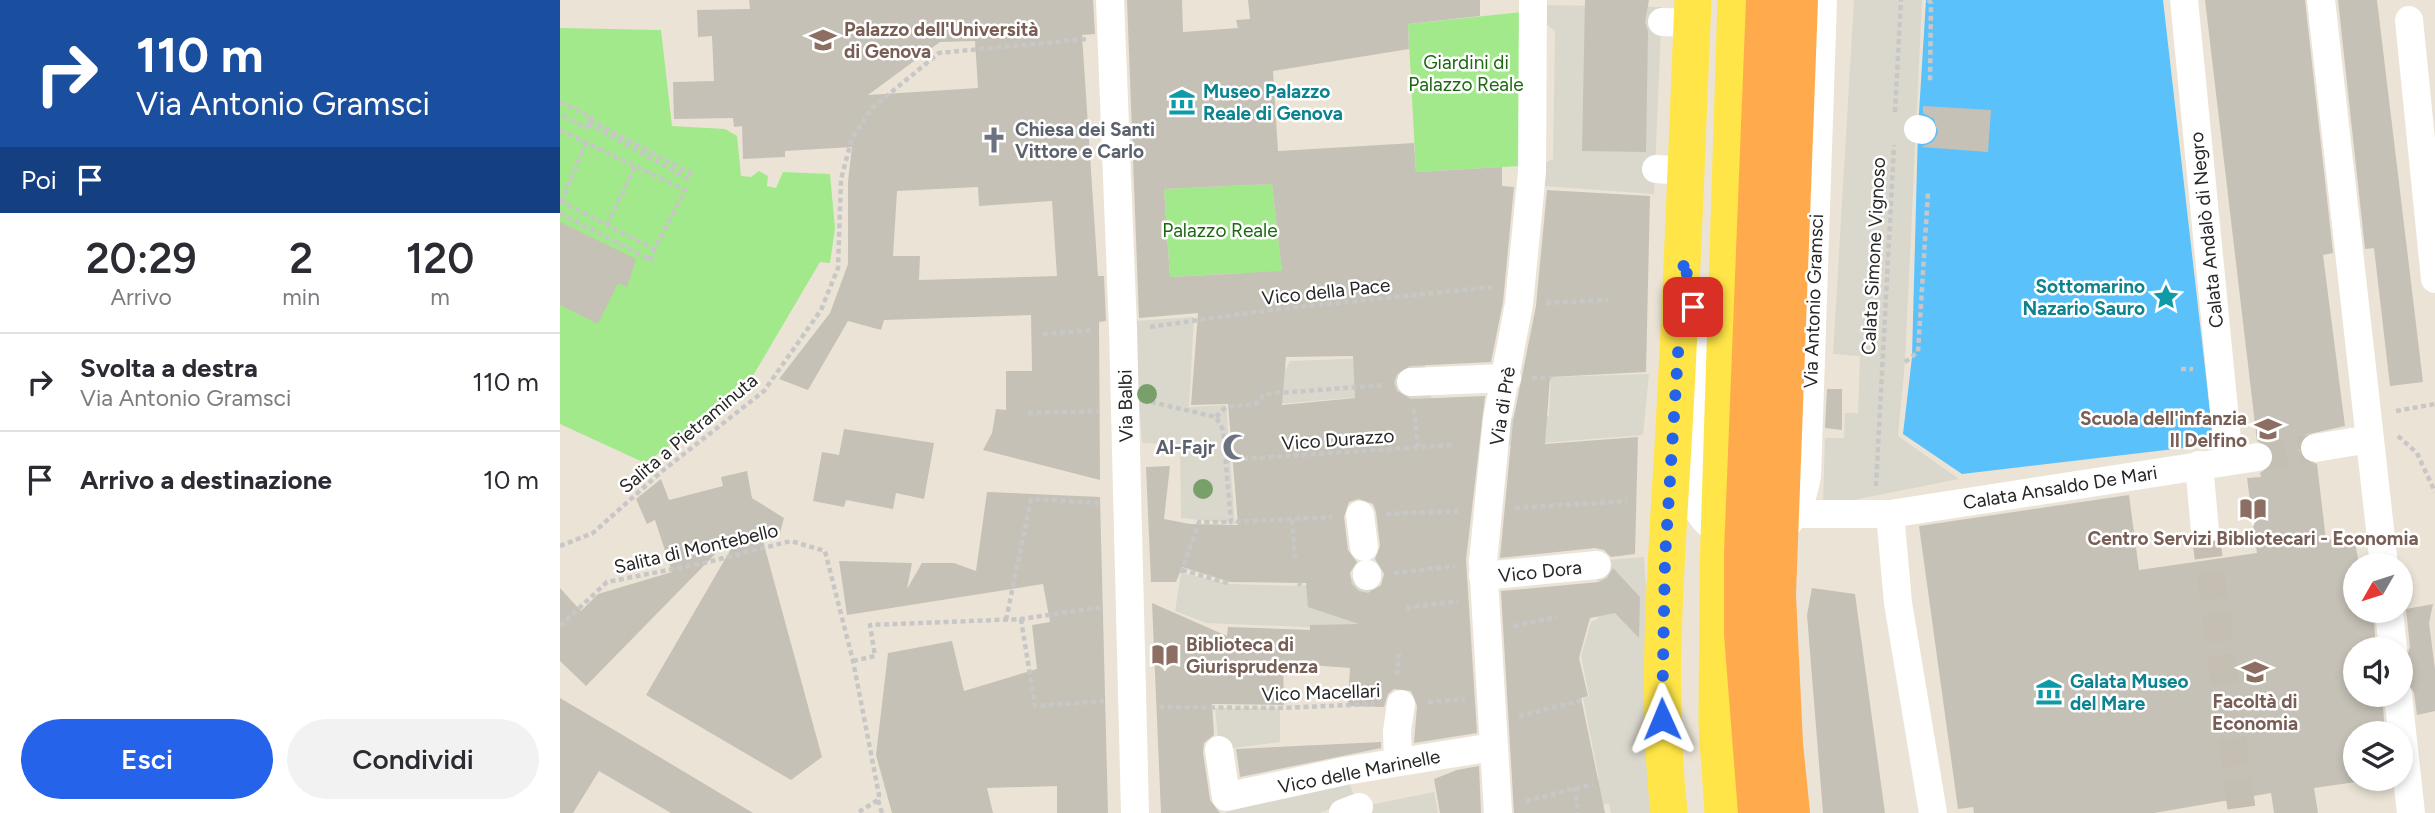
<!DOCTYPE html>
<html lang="it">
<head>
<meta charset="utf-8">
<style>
	body { margin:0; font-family:Figtree,sans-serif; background:#f2f2f3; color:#2b2b33; height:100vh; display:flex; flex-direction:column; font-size:26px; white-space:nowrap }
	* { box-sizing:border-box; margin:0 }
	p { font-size:23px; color:#7c7c81 }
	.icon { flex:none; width:38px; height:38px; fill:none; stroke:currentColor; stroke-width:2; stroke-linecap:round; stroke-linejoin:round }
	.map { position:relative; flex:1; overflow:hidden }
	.details { display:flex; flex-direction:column; background:#fff; width:560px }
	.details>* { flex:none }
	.hud { background:#1a4fa0; color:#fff; overflow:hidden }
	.needle { width:46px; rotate:231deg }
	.tools { position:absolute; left:1783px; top:553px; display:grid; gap:14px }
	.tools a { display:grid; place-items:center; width:70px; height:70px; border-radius:50%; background:#fff; box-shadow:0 4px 10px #0003; font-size:35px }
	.pin { position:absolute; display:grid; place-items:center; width:60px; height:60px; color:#fff; margin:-30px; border-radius:14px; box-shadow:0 4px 10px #0006 }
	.me { position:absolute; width:77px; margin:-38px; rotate:359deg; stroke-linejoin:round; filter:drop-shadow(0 0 5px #0008) }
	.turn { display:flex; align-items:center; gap:24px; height:147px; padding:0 21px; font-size:32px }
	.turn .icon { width:91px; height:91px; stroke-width:2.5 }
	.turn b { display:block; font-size:49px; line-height:60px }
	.then { display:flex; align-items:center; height:66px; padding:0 21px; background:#0003; gap:14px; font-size:26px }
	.eta { display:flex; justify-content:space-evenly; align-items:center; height:119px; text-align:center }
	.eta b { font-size:42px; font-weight:600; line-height:49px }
	.cta { display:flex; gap:14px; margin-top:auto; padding:14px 21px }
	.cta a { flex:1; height:80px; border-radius:42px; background:#2563eb; color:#fff; font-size:28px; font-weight:600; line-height:80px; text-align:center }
	.cta a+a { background:#f2f2f3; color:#2b2b33 }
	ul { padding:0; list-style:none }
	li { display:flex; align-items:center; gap:21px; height:98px; padding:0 21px; border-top:2px solid #e1e1e2 }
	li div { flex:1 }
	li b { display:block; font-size:26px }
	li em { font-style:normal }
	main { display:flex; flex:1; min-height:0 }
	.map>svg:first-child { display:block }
</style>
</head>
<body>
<main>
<section class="details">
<div class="hud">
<div class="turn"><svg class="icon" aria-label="right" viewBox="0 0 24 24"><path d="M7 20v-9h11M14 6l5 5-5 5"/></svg><div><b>110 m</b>Via Antonio Gramsci</div></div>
<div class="then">Poi<svg class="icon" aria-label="arrive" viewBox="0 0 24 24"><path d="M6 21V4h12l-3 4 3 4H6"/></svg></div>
</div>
<div class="eta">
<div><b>20:29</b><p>Arrivo</p></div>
<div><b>2</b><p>min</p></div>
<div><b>120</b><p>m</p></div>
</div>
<ul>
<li><svg class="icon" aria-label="right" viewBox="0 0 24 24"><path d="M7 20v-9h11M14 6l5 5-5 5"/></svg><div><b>Svolta a destra</b><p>Via Antonio Gramsci</p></div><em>110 m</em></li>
<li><svg class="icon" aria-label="arrive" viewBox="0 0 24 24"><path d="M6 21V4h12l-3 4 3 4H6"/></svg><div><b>Arrivo a destinazione</b></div><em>10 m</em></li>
</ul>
<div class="cta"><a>Esci</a><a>Condividi</a></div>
</section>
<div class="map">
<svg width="1875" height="813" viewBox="0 0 1875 813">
	<rect width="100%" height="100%" fill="#ebe4d6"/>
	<g fill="#a2e98b">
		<polygon points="962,12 960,166 856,172 848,24"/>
		<polygon points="0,28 101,30 112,126 165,129 177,136 181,176 191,177 199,171 208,176 207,186 216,188 223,172 270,174 275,228 270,263 260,262 181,396 85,463 0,424"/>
		<polygon points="712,184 723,279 681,273 610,277 604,189"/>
	</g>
	<g fill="#dad7cd">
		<polygon points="1294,0 1362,0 1345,362 1338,436 1399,479 1263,506 1265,438 1284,438 1285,413 1298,413 1300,356 1273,354"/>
		<polygon points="984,5 1102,7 1094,194 982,186 982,164 993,159 995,31 983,22"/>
		<polygon points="634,317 629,407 666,405 675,524 621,518 620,445 582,443 574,321"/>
		<polygon points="863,356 871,393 873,451 834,394 696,406 695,369 726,369 730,361"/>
		<polygon points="1089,374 1083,435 942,446 943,417 989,416 991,377"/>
		<polygon points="1084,557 1092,669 1096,813 1051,813 1049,804 1036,805 1033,784 1039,779 1023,698 1029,696 1021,656 1031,622 1038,619 1037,561"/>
		<polygon points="621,573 671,584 739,586 812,575 816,609 845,605 793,629 647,623 615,611"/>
		<polygon points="655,708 720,708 720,742 659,750"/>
		<polygon points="785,771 795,798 760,813 666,813 666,797"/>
		<polygon points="874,792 878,813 802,813 799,807"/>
	</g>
	<polygon fill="#5bc1fb" points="1366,0 1603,0 1653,438 1640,446 1402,474 1343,434 1352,357 1358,129"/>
	<g fill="#c6c1b6" fill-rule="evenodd">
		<path d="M 189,0 L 533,0 L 535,34 L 522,35 L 538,276 L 544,276 L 546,321 L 539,322 L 540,480 L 423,450 L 432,433 L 436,409 L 446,410 L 446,371 L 472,371 L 471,315 L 324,320 L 321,330 L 288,321 L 248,390 L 219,379 L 270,313 L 288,264 L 288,181 L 292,147 L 225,151 L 225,157 L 183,159 L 182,126 L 174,127 L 173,118 L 114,119 L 113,82 L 154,81 L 152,36 L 138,37 L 137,10 L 190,9 ZM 415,41 L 418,88 L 308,95 L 380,42 ZM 418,187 L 419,206 L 492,201 L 497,276 L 359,280 L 360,256 L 333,256 L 337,191 Z"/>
		<path d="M 567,0 L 622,0 L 623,32 L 678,28 L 676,20 L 690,19 L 688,0 L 920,0 L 920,16 L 848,24 L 849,49 L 713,71 L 718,151 L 854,143 L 856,172 L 942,167 L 942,186 L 954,187 L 943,302 L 931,362 L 850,366 L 837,374 L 834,382 L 837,391 L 851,399 L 925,396 L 906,560 L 917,733 L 854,743 L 857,706 L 851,691 L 834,689 L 828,694 L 824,707 L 788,706 L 790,668 L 723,663 L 724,705 L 652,704 L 654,735 L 644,743 L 643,752 L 650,800 L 660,813 L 601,813 L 592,603 L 667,636 L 668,627 L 750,630 L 750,625 L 799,624 L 748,607 L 746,583 L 670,582 L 622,567 L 616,582 L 591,582 L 586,467 L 610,466 L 604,519 L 630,524 L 678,525 L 668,404 L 631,405 L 638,313 L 579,318 ZM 712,184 L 722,271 L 610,277 L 604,189 ZM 793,356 L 795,398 L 722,405 L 726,357 ZM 799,499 L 813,504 L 816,512 L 820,546 L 815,559 L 824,574 L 821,585 L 808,593 L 799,591 L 792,584 L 790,573 L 797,562 L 788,550 L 784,517 L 789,502 Z"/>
		<polygon points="1025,0 1089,0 1085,22 1088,31 1086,152 1022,151"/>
		<polygon points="1645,0 1745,0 1773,253 1763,255 1785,426 1745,435 1739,450 1743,459 1757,464 1766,540 1794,536 1799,565 1796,565 1796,611 1813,611 1816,649 1796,649 1796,695 1822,695 1825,733 1796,733 1796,782 1754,788 1758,813 1714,813 1711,793 1594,813 1414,813 1413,807 1398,809 1359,526 1569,495 1579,570 1697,553 1687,478 1701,477 1700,473 1713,464 1714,455 1710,446 1697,441"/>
		<polygon points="1778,0 1817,0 1863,382 1830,386 1814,248 1805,249"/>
		<polygon points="1363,106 1431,110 1428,152 1361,147 1373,142 1378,133 1374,119 1363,113"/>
		<polygon points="987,190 1090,196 1086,372 990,377 985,444 1078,437 1075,554 1051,557 1044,550 1035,548 940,558 953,421 976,306"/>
		<polygon points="0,222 76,259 67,287 58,283 38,324 0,305"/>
		<polygon points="1267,389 1282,389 1282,430 1265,428"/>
		<polygon points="284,429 374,443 364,499 336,493 333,509 286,500 284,507 253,501 262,452 279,455"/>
		<polygon points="187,471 192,498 224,518 219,537 203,541 262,757 231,780 86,695 175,542 170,539 26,686 0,661 0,588 21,611 38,594 112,572 95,520 87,524 76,499 101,479 109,500 163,486 161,477"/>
		<polygon points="427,492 540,497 548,813 497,813 497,786 427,788 433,813 332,813 316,755 328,653 392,641 404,691 477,669 472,625 490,622 483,584 287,615 279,561 352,563 347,589 362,563 394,563 416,571"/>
		<polygon points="1053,568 1080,597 1079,638 1055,613 1030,618 1019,658 1028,696 1021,698 1045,813 954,813 941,591 1039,582 1047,578"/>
		<polygon points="1252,588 1295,594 1325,813 1263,813 1247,615"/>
		<polygon points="1873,604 1869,623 1875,669 1875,711 1857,715 1854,693 1847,681 1846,659 1850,647 1846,609"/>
		<polygon points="0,698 61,734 193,813 111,813 39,771 13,813 0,813"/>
		<polygon points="821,742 821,748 680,777 676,749"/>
		<polygon points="919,766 921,813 880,813 874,779 897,770"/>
	</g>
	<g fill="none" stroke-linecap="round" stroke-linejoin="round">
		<g stroke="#c4beb3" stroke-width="28" stroke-dasharray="28 14" stroke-linecap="butt">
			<polyline points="1698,457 1755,448"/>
			<polyline points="1645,530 1682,813"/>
		</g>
		<g stroke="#c7c7c7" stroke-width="4.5" stroke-dasharray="5 3.5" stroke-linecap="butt">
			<polyline points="1368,0 1371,3 1370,83"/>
			<polyline points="0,102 31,117 26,128 0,114"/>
			<polyline points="1335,112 1341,0"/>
			<polyline points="30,120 132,174"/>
			<polyline points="28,123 130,180"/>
			<polyline points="0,130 125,190 89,259"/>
			<polyline points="0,201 94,249"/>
			<polyline points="1,202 26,143"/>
			<polyline points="0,213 93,261"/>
			<polyline points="47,225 75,167"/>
			<polyline points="986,303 1048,300"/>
			<polyline points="590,327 709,310 932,287"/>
			<polyline points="483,334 534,330"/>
			<polyline points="1345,362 1358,352 1368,193"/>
			<polyline points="1621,369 1633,369"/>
			<polyline points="972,378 991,378"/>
			<polyline points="591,402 656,417 663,430 671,522 772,517"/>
			<polyline points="854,409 858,447"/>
			<polyline points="1836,411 1875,404"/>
			<polyline points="468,413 538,411"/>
			<polyline points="656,417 666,407 696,404 705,394 824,385"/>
			<polyline points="1838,436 1857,453 1875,492"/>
			<polyline points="666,460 892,445"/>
			<polyline points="1316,486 1334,145"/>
			<polyline points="955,508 1067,501"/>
			<polyline points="826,514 901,511"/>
			<polyline points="732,520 735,558"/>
			<polyline points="0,546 33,533 101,472 204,391 261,310 278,268 281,179 292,138 312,108 379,53 526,39"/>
			<polyline points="622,570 671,584"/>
			<polyline points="621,573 639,522 671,522"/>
			<polyline points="834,573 895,566"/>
			<polyline points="739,583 740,586"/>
			<polyline points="846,608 898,601"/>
			<polyline points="461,619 475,706 544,701"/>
			<polyline points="446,620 471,499 539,503"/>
			<polyline points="0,626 47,582 144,563 231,541 265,551 293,661 319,795 318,800 297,813"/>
			<polyline points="954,626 997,617"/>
			<polyline points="293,661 315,656 310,625 461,619 542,607"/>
			<polyline points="837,675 839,653"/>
			<polyline points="868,702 905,699"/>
			<polyline points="599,707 720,708 814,704"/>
			<polyline points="959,716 1023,700"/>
			<polyline points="1015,787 1018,813"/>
			<polyline points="318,800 322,813"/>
			<polyline points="966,801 1033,784"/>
		</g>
		<g stroke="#fff" stroke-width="28">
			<polyline points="550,0 563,329 575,813"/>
			<polyline points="1624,0 1669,461"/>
			<polyline points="1761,0 1824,565"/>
			<polyline points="1849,20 1875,279"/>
			<polyline points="1102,22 1132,23"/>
			<polyline points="1358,129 1362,130"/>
			<polyline points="1096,169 1127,171"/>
			<path d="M 1130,293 L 1142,356 L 1134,501 C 1141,520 1151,529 1172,535"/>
			<polyline points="851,382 947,378"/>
			<polyline points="1755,448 1810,439"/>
			<polyline points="1639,465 1645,530"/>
			<polyline points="1237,514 1330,514 1338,603 1373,813"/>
			<polyline points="1330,514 1698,457"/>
			<polyline points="800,515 804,547"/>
			<path d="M 1215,534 C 1237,520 1242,501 1247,476 L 1263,0"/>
			<polyline points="807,574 807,576"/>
			<polyline points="923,576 1037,565"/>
			<polyline points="1829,611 1833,649"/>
			<polyline points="1838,695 1851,813"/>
			<polyline points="659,750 666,797 785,771 933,747"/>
			<polyline points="838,761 837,731 841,704"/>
			<polyline points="783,813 799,807"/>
			<polyline points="938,813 923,562 937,419 959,304 972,172 973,0"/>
		</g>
		<g stroke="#ffe547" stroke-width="37">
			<path d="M 1109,813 C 1095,684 1107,557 1114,428 C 1122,285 1127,143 1133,0"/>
			<polyline points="1163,813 1157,724 1158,572 1176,0"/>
		</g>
		<g stroke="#ffab4d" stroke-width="38">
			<polyline points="1197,813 1183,634 1183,553 1205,0"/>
			<polyline points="1231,813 1224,744 1217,595 1239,0"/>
		</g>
	</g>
	<g fill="#79a06a">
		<circle cx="587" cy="394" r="10"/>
		<circle cx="643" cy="489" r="10"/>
	</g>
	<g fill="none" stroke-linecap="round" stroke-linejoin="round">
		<polyline stroke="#2563eb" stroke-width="12" stroke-dasharray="0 21.6" points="1102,719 1105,558 1124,259 1133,307"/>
	</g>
	<defs>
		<g id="university-bare" transform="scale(2.1)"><path d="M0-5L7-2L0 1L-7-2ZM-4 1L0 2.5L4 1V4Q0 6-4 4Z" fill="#8d6e63" stroke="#fff" stroke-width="2.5" paint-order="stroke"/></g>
		<g id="museum-bare" transform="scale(2.1)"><path d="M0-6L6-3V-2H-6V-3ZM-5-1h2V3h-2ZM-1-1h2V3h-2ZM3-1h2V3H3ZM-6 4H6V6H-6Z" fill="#0f9aa8" stroke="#fff" stroke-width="2.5" paint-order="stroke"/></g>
		<g id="church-bare" transform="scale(2.1)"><path d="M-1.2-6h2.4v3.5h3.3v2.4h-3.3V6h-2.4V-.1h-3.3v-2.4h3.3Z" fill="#6b7280" stroke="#fff" stroke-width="2.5" paint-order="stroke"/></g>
		<g id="sight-bare" transform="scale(2.1)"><path d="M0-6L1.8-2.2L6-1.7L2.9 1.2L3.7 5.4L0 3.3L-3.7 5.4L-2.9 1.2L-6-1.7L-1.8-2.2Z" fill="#0f9aa8" stroke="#fff" stroke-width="2.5" paint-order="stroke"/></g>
		<g id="school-bare" transform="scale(2.1)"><path d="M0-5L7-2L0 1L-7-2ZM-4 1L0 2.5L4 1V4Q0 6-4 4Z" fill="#8d6e63" stroke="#fff" stroke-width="2.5" paint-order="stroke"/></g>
		<g id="mosque-bare" transform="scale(2.1)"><path d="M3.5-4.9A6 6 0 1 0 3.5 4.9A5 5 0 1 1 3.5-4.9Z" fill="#6b7280" stroke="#fff" stroke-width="2.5" paint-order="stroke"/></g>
		<g id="library-bare" transform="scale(2.1)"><path d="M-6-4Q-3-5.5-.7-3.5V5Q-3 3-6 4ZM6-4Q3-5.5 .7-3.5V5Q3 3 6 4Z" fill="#8d6e63" stroke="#fff" stroke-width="2.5" paint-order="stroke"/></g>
	</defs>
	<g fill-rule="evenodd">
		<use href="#university-bare" x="263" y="40"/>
		<use href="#museum-bare" x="622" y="102"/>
		<use href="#church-bare" x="434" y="140"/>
		<use href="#sight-bare" x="1606" y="297"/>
		<use href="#school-bare" x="1708" y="429"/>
		<use href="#mosque-bare" x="676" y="447"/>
		<use href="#library-bare" x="1693" y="509"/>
		<use href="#library-bare" x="605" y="655"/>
		<use href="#university-bare" x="1695" y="672"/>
		<use href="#museum-bare" x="1489" y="692"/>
	</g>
	<g text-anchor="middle" stroke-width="5" stroke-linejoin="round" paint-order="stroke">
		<g font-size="19" font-weight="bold" fill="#785e54" stroke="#fff" text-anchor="start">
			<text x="284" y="36">Palazzo dell'Università<tspan x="284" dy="22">di Genova</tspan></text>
			<text x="1687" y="425" text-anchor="end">Scuola dell'infanzia<tspan x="1687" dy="22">Il Delfino</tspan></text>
			<text x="1693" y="545" text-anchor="middle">Centro Servizi Bibliotecari - Economia</text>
			<text x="626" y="651">Biblioteca di<tspan x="626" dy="22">Giurisprudenza</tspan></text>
			<text x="1695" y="708" text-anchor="middle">Facoltà di<tspan x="1695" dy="22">Economia</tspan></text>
		</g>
		<g font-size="19" fill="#1b6811" stroke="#fff">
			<text x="906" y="69">Giardini di<tspan x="906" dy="22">Palazzo Reale</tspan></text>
			<text x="660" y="237">Palazzo Reale</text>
		</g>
		<g font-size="19" font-weight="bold" fill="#0d838f" stroke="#fff" text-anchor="start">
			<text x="643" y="98">Museo Palazzo<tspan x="643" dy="22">Reale di Genova</tspan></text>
			<text x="1585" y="293" text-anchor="end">Sottomarino<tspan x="1585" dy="22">Nazario Sauro</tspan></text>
			<text x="1510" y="688">Galata Museo<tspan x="1510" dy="22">del Mare</tspan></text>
		</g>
		<g font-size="19" font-weight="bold" fill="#5b616d" stroke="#fff" text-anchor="start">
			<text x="455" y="136">Chiesa dei Santi<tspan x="455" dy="22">Vittore e Carlo</tspan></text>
			<text x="655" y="454" text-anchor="end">Al-Fajr</text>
		</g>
		<g font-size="19" fill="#262626" stroke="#fff">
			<text transform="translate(1646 230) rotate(-96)" y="7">Calata Andalò di Negro</text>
			<text transform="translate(1313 256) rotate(-87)" y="7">Calata Simone Vignoso</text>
			<text transform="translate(766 291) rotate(-6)" y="7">Vico della Pace</text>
			<text transform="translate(1253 301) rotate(-88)" y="7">Via Antonio Gramsci</text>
			<text transform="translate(565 406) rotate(-91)" y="7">Via Balbi</text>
			<text transform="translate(942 406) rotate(-81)" y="7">Via di Prè</text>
			<text transform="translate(128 433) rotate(-40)" y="7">Salita a Pietraminuta</text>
			<text transform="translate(778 439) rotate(-4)" y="7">Vico Durazzo</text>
			<text transform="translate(1500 487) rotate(-9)" y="7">Calata Ansaldo De Mari</text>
			<text transform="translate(136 548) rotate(-13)" y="7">Salita di Montebello</text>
			<text transform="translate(980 571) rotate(-6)" y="7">Vico Dora</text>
			<text transform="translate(761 692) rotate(-2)" y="7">Vico Macellari</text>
			<text transform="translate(799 771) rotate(-11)" y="7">Vico delle Marinelle</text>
		</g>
	</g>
</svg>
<div class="tools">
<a><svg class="needle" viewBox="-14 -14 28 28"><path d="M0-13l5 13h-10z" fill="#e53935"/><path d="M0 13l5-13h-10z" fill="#7c7c81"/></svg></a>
<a><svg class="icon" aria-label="sound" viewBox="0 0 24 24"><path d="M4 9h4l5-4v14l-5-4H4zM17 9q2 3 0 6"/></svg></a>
<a><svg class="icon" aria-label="layers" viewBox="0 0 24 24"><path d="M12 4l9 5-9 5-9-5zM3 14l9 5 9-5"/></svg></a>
</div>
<div class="pin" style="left:1133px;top:307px;background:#d93025"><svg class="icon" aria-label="arrive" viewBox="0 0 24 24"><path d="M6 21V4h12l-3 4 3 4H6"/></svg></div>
<svg class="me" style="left:1102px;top:719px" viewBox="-20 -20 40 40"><path d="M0-17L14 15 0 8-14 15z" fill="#2563eb" stroke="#fff" stroke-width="4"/></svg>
</div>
</main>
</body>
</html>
